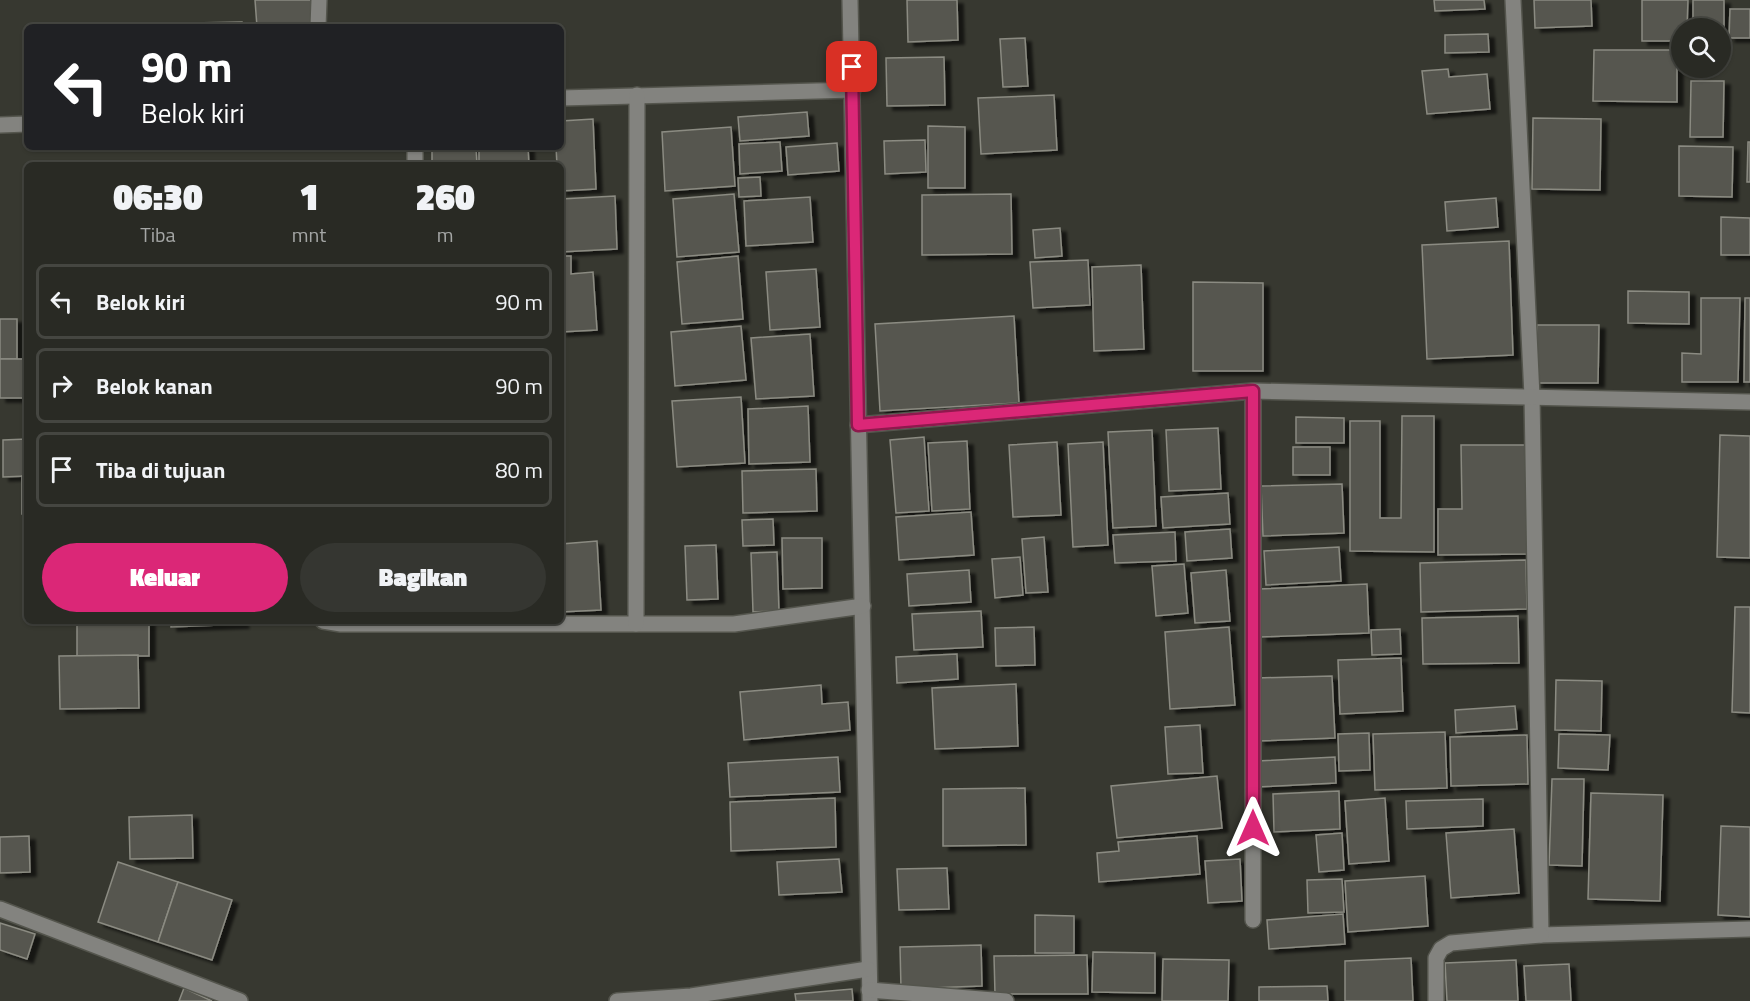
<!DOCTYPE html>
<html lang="id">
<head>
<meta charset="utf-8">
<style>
	body { margin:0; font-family:"Titillium Web",sans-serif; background:#353631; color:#f1f3f6; height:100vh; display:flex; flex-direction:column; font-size:22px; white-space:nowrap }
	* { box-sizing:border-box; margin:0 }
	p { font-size:20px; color:#a5a7a6 }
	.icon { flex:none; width:33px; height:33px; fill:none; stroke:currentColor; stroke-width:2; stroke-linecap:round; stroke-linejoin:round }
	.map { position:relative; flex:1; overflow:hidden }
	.details { position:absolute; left:24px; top:162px; width:540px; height:462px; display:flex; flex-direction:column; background:#292a24; border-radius:9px; box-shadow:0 2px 4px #0004,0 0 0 2px #454641 }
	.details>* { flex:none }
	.guide { position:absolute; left:24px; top:24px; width:540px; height:126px; border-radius:9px; box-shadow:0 2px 4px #0004,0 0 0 2px #454641; background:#202124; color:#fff; overflow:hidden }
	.tools { position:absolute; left:1671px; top:18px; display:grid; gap:12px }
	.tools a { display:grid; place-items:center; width:60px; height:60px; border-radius:50%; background:#292a24; box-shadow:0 2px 4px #0004,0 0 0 2px #454641; font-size:30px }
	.pin { position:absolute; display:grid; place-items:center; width:51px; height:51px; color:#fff; margin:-26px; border-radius:12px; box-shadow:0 3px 9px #0006 }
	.me { position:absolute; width:66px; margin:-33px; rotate:0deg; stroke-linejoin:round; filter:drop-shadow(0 0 4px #0008) }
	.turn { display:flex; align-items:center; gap:21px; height:126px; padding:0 18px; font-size:27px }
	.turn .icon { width:78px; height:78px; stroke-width:2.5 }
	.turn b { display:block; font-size:42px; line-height:51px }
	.eta { display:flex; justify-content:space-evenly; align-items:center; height:102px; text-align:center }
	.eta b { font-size:36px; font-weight:800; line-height:42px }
	.action { display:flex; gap:12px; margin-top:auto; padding:12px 18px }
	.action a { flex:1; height:69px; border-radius:36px; background:#db2777; color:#fff; font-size:24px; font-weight:800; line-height:69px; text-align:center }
	.action a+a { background:#353631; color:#f1f3f6 }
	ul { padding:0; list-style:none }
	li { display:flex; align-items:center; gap:18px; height:75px; margin:0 12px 9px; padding:0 6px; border:3px solid #454641; border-radius:9px }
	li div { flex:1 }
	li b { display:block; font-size:22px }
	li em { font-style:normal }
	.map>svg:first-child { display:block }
</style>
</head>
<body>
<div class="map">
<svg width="1750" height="1001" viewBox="0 0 1750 1001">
	<defs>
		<filter id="shadow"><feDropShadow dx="6" dy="4" stdDeviation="1.5" flood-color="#0009"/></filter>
	</defs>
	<rect width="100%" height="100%" fill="#373830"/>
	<g fill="#57574f" stroke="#8b8b82" stroke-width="1.5" filter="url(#shadow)">
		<polygon points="255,0 311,0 313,25 257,27"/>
		<polygon points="907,0 957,0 958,40 908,42"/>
		<polygon points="1434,0 1484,0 1485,9 1435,11"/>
		<polygon points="1534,0 1591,0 1592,26 1535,28"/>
		<polygon points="1642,0 1688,0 1687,28 1682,28 1682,41 1642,41"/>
		<polygon points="1693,0 1724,0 1724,39 1720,39 1720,28 1693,28"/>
		<polygon points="1730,9 1750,9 1750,38 1729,38"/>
		<polygon points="242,22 243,27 192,27 192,23"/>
		<polygon points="185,23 185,27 125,27 125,26"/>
		<polygon points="1488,34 1489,52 1445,53 1445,35"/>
		<polygon points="1025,38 1028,86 1003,87 1000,39"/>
		<polygon points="1594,50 1677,50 1677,102 1593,101"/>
		<polygon points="944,57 945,105 887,106 886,58"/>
		<polygon points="1448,69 1449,77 1487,74 1490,109 1427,114 1422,71"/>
		<polygon points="1691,81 1724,81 1723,137 1690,137"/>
		<polygon points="1054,95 1057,150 981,154 978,98"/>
		<polygon points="807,112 809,136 740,141 738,117"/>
		<polygon points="1533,118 1601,119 1600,190 1532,189"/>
		<polygon points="593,119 596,189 561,191 561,165 557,165 556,147 561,147 561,121"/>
		<polygon points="928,126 965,127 965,188 928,188"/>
		<polygon points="731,127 735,186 665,191 662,132"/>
		<polygon points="925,140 926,172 885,174 884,141"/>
		<polygon points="780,142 782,171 740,174 739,144"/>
		<polygon points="1748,142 1750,142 1750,182 1747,182"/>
		<polygon points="837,143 839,171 788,175 786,147"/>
		<polygon points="1679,146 1733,147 1732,197 1679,196"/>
		<polygon points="432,147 476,147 477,165 455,165 455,162 432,163"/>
		<polygon points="479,147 528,147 529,165 479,165"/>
		<polygon points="760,177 761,196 739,197 738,178"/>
		<polygon points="734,194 739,252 677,257 673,199"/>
		<polygon points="1011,194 1012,254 922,255 922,195"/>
		<polygon points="615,196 617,249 561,252 561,199"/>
		<polygon points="810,197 813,242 746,246 744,201"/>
		<polygon points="1496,198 1498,227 1447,231 1445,202"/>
		<polygon points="1721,217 1750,218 1750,255 1721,255"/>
		<polygon points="1060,228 1062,256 1035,258 1033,230"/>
		<polygon points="1509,241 1513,355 1427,359 1422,245"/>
		<polygon points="561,256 571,256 571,274 593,272 597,330 561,332"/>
		<polygon points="738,256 743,319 682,324 677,262"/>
		<polygon points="1088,260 1090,305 1033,308 1030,262"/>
		<polygon points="1141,265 1144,349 1094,351 1092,267"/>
		<polygon points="816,269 820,327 770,330 766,272"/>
		<polygon points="1193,282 1263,283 1263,371 1193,371"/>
		<polygon points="1628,291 1689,292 1689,324 1628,323"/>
		<polygon points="1701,298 1740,298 1738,382 1682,382 1682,353 1701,354"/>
		<polygon points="1745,298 1750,298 1750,382 1744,382"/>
		<polygon points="1014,316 1019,403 880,411 875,324"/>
		<rect x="0" y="319" width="17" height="40"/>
		<polygon points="1537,325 1599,325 1598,383 1537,383"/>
		<polygon points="741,326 746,380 675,386 671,332"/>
		<polygon points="810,334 814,396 756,399 751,338"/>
		<rect x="0" y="359" width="27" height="39"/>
		<polygon points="741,397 745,463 677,467 672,401"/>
		<polygon points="808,406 810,462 749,464 748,409"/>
		<polygon points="1402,416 1434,416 1434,552 1350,551 1350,421 1380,421 1380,518 1401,518"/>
		<polygon points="1296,417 1344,418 1344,443 1296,443"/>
		<polygon points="1218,428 1221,489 1169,491 1166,430"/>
		<polygon points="1152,430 1156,526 1113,528 1108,432"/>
		<polygon points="1720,435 1750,436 1750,558 1717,557"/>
		<polygon points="924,437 929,511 896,513 890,440"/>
		<polygon points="27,439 27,476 3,477 3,440"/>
		<polygon points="967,441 970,509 932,511 928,443"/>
		<polygon points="1057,442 1061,515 1013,517 1009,445"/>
		<polygon points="1103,442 1108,545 1073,547 1068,444"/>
		<polygon points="1461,445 1526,445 1527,554 1438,555 1438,509 1462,509"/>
		<rect x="1293" y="447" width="37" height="28"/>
		<polygon points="816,469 817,511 743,513 742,471"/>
		<rect x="22" y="476" width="5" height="38"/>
		<polygon points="1342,484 1344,533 1263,536 1261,486"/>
		<polygon points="1228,493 1230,524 1163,528 1161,497"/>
		<polygon points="971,512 974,555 899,560 896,517"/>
		<polygon points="773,519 774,545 743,546 742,520"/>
		<polygon points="1230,529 1232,558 1187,561 1185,532"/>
		<polygon points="1175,532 1176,561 1115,563 1113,535"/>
		<polygon points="1044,537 1048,592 1026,593 1022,539"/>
		<polygon points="782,538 822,538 822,588 783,589"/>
		<polygon points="597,541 601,610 561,612 561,544"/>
		<polygon points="716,545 718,599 687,600 685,546"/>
		<polygon points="1339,547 1341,581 1266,585 1264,551"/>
		<polygon points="777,552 779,611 753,612 751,553"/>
		<polygon points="1020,557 1023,595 995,598 992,559"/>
		<polygon points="1526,560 1527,609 1421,612 1420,563"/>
		<polygon points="1184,564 1188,613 1156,616 1152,566"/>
		<polygon points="969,570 971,602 909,606 907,574"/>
		<polygon points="1226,570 1230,621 1195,623 1191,573"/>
		<polygon points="1367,584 1369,633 1261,637 1259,589"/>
		<polygon points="1735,607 1750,607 1750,713 1732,712"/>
		<polygon points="981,611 983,647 914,650 912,614"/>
		<polygon points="1518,616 1519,663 1423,664 1422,618"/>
		<rect x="77" y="621" width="72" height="35"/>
		<polygon points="171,621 242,621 243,624 171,627"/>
		<polygon points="1034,627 1035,665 996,666 995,628"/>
		<polygon points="1229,627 1235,705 1170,709 1165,632"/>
		<polygon points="1400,629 1401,654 1372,655 1371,630"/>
		<polygon points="957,654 958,679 897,683 896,657"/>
		<polygon points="138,655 139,708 60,709 59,656"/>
		<polygon points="1401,658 1403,711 1340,714 1338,660"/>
		<polygon points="1332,676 1335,738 1259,741 1256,678"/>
		<polygon points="1556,680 1602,681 1601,731 1555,730"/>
		<polygon points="1016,684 1018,746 935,749 932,688"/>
		<polygon points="821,685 822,704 848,702 850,730 744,740 740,692"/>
		<polygon points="1515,706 1517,729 1456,733 1455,710"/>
		<polygon points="1200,725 1203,773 1168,774 1165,727"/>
		<polygon points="1445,732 1447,788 1375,790 1373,734"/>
		<polygon points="1369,733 1370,770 1339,771 1338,734"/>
		<polygon points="1559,734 1610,735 1608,770 1558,768"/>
		<polygon points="1527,735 1528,784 1451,786 1450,737"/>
		<polygon points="838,757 840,792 730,797 728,763"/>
		<polygon points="1335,757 1336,783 1258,787 1257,761"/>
		<polygon points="1217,776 1222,828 1117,838 1111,786"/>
		<polygon points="1552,779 1584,779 1582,866 1549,865"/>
		<polygon points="1025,788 1026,845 943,846 943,789"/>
		<polygon points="1339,791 1340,829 1274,832 1273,794"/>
		<polygon points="1591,793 1663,795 1660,901 1588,899"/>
		<polygon points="835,798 836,847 731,851 730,802"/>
		<polygon points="1385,798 1389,861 1349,864 1345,801"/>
		<polygon points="1483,799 1483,826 1407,829 1406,801"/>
		<polygon points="192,815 193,858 130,859 129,817"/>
		<polygon points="1721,826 1750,827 1750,917 1718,915"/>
		<polygon points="1514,829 1519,893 1451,898 1446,833"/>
		<polygon points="1342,833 1344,870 1319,872 1316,835"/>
		<polygon points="29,836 30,872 0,873 0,837"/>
		<polygon points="1197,836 1200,874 1099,882 1097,853 1119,851 1118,842"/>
		<polygon points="839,859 842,892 779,895 777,862"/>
		<polygon points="1240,859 1242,901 1208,903 1205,861"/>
		<polygon points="118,862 178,882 158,942 98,922"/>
		<polygon points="947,868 949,909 899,910 897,869"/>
		<polygon points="1425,876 1428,926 1348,932 1345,881"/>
		<polygon points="1342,879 1344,912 1308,913 1307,880"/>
		<polygon points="178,882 232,900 212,960 158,942"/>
		<polygon points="1343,914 1345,944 1269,949 1267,920"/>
		<polygon points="1035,915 1074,916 1074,953 1035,953"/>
		<polygon points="0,923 35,934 27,959 0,950"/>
		<polygon points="981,945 982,986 901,989 900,947"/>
		<polygon points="1093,952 1155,953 1155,993 1092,992"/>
		<polygon points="1087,955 1088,994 995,994 994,956"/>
		<polygon points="1411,958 1413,1001 1345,1001 1345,961"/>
		<polygon points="1163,959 1229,960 1228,1001 1162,1001"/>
		<polygon points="1516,960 1518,1001 1447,1001 1445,963"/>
		<polygon points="1569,964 1571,1001 1526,1001 1524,966"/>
		<polygon points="1327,986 1328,1001 1259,1001 1259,987"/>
		<polygon points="184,988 212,1001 179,1001"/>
		<polygon points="852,989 853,1001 796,1001 795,994"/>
	</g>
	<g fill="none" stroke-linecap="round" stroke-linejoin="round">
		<g stroke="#54554d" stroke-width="18">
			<g id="minor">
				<polyline points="850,0 870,1001"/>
				<polyline points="1513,0 1532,396 1541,935 1750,929"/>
				<polyline points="318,27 319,0"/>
				<polyline points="561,98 853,90"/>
				<polyline points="0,125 27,124"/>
				<polyline points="415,147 415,165"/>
				<polyline points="1253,391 1253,920"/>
				<polyline points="858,425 1253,391 1750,402"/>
				<polyline points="323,621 341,624 734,624 863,606"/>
				<polyline points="636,624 637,95"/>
				<polyline points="0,909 240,1001"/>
				<polyline points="869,990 1006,1001"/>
				<polyline points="617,1001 691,996 868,969"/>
				<polyline points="1436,1001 1436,958 1441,949 1451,943 1541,935"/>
			</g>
		</g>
		<use href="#minor" stroke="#83837f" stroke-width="15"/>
	</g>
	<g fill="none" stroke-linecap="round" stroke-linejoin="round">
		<g stroke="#8e194d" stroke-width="15">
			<polyline id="route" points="852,67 858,425 1253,391 1253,828"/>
		</g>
		<use href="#route" stroke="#db2777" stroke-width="10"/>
	</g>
</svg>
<div class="tools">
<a><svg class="icon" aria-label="search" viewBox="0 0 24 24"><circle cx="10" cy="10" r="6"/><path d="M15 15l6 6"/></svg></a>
</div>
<div class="pin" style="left:852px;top:67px;background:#d93025"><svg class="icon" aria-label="arrive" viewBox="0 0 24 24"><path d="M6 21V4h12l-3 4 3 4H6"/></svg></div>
<svg class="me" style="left:1253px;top:828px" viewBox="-20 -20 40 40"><path d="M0-17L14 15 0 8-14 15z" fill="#db2777" stroke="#fff" stroke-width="4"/></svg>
<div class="guide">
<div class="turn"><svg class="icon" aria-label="left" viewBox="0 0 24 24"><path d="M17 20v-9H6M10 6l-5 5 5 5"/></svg><div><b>90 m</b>Belok kiri</div></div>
</div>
<section class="details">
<div class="eta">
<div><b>06:30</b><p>Tiba</p></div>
<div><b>1</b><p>mnt</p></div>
<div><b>260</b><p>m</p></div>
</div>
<ul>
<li><svg class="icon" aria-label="left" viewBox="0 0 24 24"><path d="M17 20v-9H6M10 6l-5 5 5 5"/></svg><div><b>Belok kiri</b></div><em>90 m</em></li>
<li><svg class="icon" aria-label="right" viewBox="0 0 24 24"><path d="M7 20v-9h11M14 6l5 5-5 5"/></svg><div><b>Belok kanan</b></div><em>90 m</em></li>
<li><svg class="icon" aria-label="arrive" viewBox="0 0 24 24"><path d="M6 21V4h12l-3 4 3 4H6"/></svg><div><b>Tiba di tujuan</b></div><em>80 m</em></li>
</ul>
<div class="action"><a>Keluar</a><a>Bagikan</a></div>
</section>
</div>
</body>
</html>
